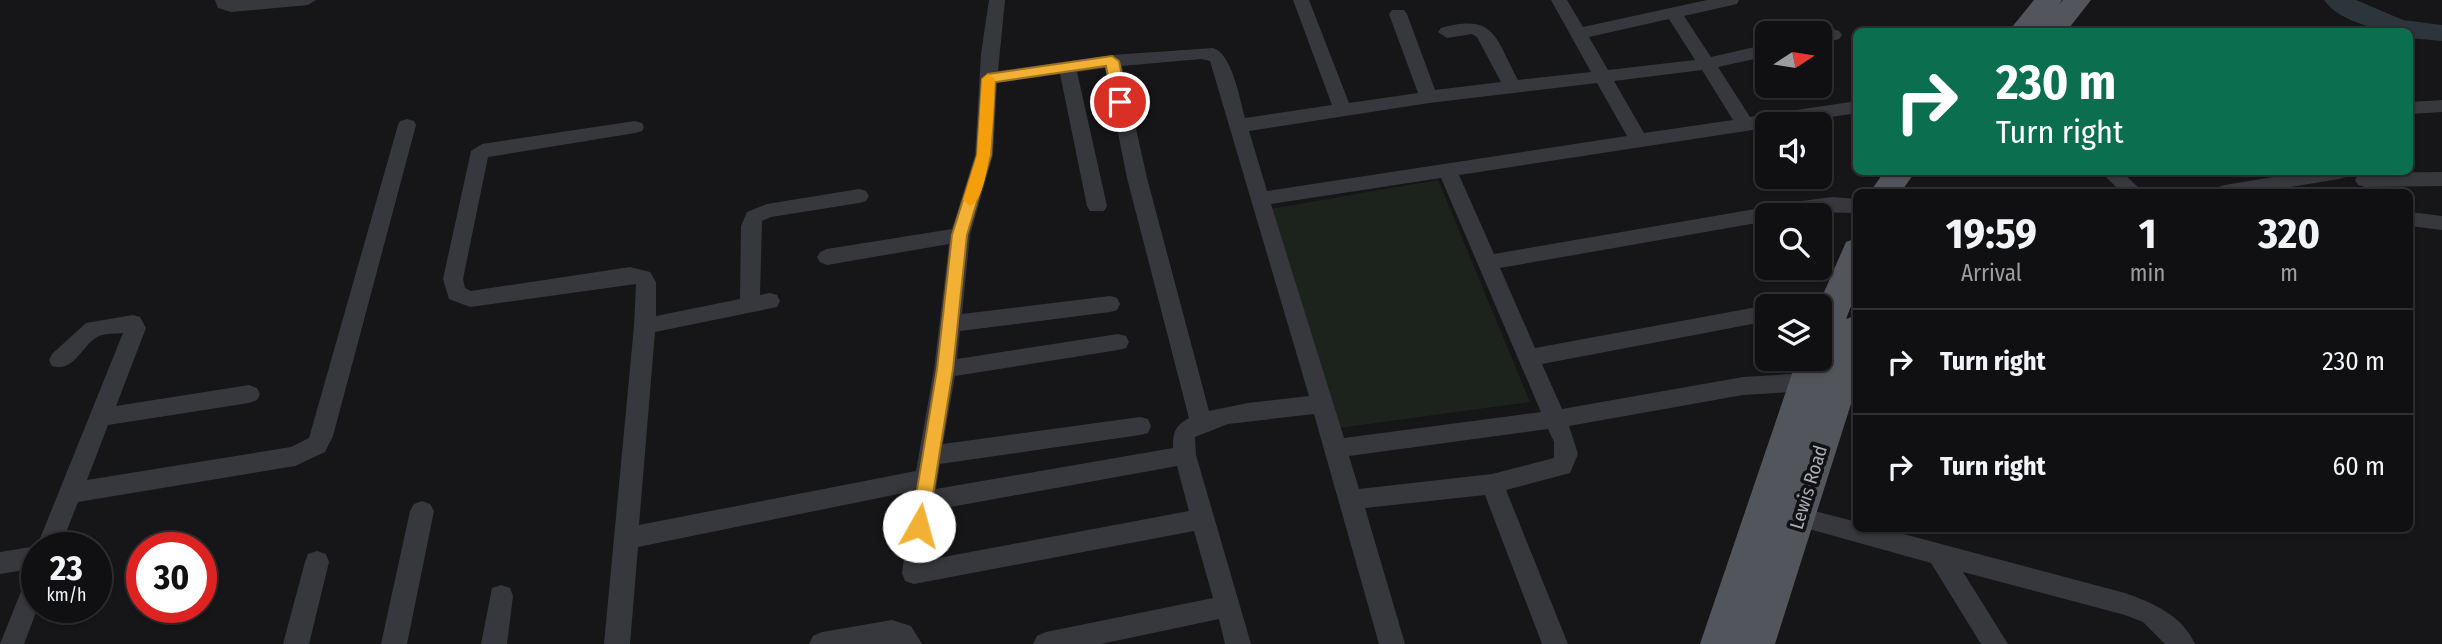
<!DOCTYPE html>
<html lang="en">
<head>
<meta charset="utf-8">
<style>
	body { margin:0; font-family:"Fira Sans Condensed",sans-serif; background:#1e1e20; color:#f1f3f6; height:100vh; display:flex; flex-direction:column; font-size:26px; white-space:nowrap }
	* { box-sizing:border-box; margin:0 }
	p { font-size:23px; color:#9c9d9f }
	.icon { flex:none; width:38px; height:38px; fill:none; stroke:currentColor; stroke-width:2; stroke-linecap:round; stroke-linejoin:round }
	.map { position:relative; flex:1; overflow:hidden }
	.details { position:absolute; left:1853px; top:189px; width:560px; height:343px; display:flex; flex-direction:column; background:#101012; border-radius:10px; box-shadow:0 2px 5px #0004,0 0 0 2px #303032 }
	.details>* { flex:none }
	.top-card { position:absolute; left:1853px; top:28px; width:560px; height:147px; border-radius:10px; box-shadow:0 2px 5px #0004,0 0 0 2px #303032; background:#0b6e4f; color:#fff; overflow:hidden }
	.needle { width:46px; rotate:78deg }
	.tools { position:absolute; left:1755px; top:21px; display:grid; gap:14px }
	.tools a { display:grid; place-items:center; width:77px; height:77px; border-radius:10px; background:#101012; box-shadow:0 2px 5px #0004,0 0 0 2px #303032; font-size:35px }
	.speed { position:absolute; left:21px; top:532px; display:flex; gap:14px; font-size:35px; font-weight:700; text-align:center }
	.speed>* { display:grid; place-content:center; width:91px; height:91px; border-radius:50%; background:#101012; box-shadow:0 2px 5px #0004,0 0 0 2px #303032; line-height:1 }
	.speed small { font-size:18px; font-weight:400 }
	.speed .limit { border:10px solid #d22; background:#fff; color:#111 }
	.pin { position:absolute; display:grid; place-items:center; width:60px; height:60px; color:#fff; margin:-30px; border:4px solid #fff; border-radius:50%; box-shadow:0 2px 7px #0007 }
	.me { position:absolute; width:77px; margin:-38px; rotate:7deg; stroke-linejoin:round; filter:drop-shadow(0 0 5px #0008) }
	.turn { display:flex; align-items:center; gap:24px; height:147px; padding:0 28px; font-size:32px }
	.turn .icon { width:91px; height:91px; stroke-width:2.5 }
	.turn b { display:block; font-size:49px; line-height:60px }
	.eta { display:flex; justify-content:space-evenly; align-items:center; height:119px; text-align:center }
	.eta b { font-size:42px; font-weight:700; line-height:49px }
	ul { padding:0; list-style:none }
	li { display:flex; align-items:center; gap:21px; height:105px; padding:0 28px; border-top:2px solid #303032 }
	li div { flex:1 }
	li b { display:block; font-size:26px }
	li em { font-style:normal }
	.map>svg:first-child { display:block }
</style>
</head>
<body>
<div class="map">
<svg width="2442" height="644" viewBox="0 0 2442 644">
	<rect width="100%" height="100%" fill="#161618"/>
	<polygon fill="#1c231d" points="1438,180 1530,402 1338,428 1270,209"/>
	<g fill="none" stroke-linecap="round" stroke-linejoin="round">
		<path fill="#2c353c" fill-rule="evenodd" d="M 2324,0 L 2356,0 L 2403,20 L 2442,25 L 2442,41 L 2410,38 L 2410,32 C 2384,32 2340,23 2324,0 Z"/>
		<g fill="#37383d" fill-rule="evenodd">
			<polygon points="215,0 316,0 308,5 231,12 218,8"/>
			<path d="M 989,0 L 1005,0 L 998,71 L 1112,55 L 1213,48 C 1232,53 1240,100 1245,118 L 1332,105 L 1293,0 L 1309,0 L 1349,103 L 1418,93 L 1389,14 L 1392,10 L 1404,10 L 1407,14 L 1435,90 L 1501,82 L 1477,37 L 1472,34 L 1447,38 L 1438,32 L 1441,28 C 1496,13 1495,38 1518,80 L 1591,72 L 1551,0 L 1567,0 L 1583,27 L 1707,0 L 1739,0 L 1737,4 L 1684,16 L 1711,57 L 1768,44 L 1768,56 L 1718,67 L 1750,117 L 1857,101 L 1857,113 L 1786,124 L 1768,124 L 1768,127 L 1746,131 L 1459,175 L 1494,254 L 1802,201 L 1832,197 L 1857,199 L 1857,213 C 1827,211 1798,215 1768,215 L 1768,221 L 1500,268 L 1535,348 L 1768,305 L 1772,306 L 1768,306 L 1768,321 L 1542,364 L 1562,409 L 1743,377 L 1806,373 L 1814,376 L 1817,382 L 1814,388 L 1806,391 L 1743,395 L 1569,426 L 1578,454 L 1570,473 L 1506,490 L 1568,644 L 1542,644 L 1485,495 L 1365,508 L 1405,644 L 1379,644 L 1314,414 L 1228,424 L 1195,437 L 1196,455 L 1251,644 L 1225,644 L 1219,619 L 1101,644 L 1033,644 L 1037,636 L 1046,632 L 1213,598 L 1194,531 L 914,584 L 905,581 L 902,573 L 913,491 L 638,547 L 630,644 L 604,644 L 634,326 L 636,284 L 470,307 L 449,299 L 443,279 L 471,151 L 482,144 L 635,121 L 642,123 L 644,127 L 642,131 L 635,133 L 488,157 L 463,279 L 465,288 L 471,291 L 630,267 L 650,272 L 656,282 L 656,316 L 740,299 L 741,226 L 747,212 L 767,204 L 859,189 L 866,191 L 869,196 L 866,201 L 859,203 L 771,217 L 762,221 L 760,295 L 770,293 L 777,295 L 780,301 L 777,307 L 655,332 L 639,525 L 916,471 L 934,369 L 949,244 L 827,265 L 820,262 L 817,257 L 820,252 L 827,249 L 952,229 L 975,155 L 981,54 ZM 1669,19 L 1695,60 L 1608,70 L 1589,37 ZM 1201,59 L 1210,61 L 1309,396 L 1248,403 L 1209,411 L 1147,178 L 1122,66 ZM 1105,68 L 1127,178 L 1189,418 C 1175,426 1173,432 1173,448 L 936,489 L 940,464 L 1140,435 L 1148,433 L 1151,426 L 1148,419 L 1140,417 L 943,444 L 955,376 L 1118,350 L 1126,348 L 1129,342 L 1126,336 L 1118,334 L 957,359 L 960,331 L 1110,312 L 1117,310 L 1120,304 L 1117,298 L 1110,296 L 962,314 L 970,235 L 993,155 L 997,83 L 1060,74 L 1087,206 L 1090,211 L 1104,211 L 1107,206 L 1077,72 ZM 1702,70 L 1733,120 L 1644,133 L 1614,81 ZM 1597,83 L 1627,136 L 1267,191 L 1249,131 L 1429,103 ZM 1441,178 L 1541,412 L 1344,438 L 1271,204 ZM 1548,429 L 1554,442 L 1554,458 L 1492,474 L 1359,489 L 1349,456 ZM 1177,466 L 1189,511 L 928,560 L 934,510 Z"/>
			<polygon points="1833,29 1839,31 1842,35 1839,39 1820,44 1820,33 1817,33"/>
			<polygon points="2442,100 2442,112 2410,114 2410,102"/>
			<path d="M 407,119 L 414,121 L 416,125 L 333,436 L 325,452 L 295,466 L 78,502 L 60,548 L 37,548 L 38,607 L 24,644 L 0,644 L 30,569 L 0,574 L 0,552 L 37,546 L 123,333 C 116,334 106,333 99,336 C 82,344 75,373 52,366 L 49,360 L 52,354 L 86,323 L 133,315 L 140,317 L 146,328 L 116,406 L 249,385 L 257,388 L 260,394 L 257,400 L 249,403 L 108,425 L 87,480 L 291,447 L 309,438 L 398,125 L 400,121 Z"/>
			<polygon points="2101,172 2122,172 2143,192 2121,192"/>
			<polygon points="2303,172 2349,172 2346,177 2339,179 2261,192 2215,192 2218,187 2225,185"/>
			<polygon points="2442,172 2442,186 2365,187 2358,185 2355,180 2358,175 2365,173"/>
			<polygon points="2410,212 2442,216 2442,230 2410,226"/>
			<polygon points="422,501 430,504 434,511 407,644 381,644 410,511 414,504"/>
			<path d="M 1799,507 L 1857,522 L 1857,528 L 1881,528 L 2125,593 C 2153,603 2182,615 2195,644 L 2165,644 L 2143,622 L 2125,615 L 1963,572 L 2008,644 L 1981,644 L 1931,563 L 1791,524 L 1787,517 L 1791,510 Z"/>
			<polygon points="317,551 326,554 329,562 309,644 283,644 305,562 308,554"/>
			<polygon points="501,585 510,588 513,596 507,644 481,644 492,588"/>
			<polygon points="892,620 911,626 922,644 809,644 813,636 822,632"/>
		</g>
		<g fill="#53555c" fill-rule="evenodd">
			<polygon points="2034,0 2062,0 2059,5 2063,0 2091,0 2066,32 2038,32 2041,26 2036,32 2008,32"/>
			<polygon points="1884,172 1915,172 1901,192 1870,192"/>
			<path d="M 1857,238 L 1857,291 L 1846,319 L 1857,315 L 1857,385 L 1775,644 L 1700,644 L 1797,359 L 1820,359 L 1818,306 L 1846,242 ZM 1834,346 L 1831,358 L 1828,353 Z"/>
		</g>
	</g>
	<polygon fill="#f2b134" stroke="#9d7322" stroke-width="2" points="1112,56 1119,61 1127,102 1120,107 1113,102 1106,66 995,82 991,155 967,235 953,369 928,526 926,531 919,533 913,531 911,526 937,369 952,235 977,155 982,79 988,74"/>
	<path fill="#f59e0b" d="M 988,74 L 995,79 C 994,101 992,199 970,206 L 963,200 L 977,155 L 982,79 Z"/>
	<g text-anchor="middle" stroke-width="7" stroke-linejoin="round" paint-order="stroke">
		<g font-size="19" fill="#a8adb8" stroke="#111113">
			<text transform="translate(1808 487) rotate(-73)" y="7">Lewis Road</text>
		</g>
	</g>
</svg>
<div class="tools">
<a><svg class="needle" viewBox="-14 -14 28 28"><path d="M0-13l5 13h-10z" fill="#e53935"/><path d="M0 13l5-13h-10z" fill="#9c9d9f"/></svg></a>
<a><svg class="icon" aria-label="sound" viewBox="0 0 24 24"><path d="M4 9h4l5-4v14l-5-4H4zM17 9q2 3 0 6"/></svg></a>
<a><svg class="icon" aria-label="search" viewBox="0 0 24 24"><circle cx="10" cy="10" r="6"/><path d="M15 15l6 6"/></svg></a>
<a><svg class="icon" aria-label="layers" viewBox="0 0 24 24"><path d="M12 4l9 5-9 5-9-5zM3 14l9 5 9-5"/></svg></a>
</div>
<div class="speed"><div>23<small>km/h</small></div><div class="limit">30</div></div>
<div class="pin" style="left:1120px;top:102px;background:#d93025"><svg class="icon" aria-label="arrive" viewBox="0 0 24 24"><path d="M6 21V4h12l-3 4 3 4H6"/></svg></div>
<svg class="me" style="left:919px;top:526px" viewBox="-20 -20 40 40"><circle r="19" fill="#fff"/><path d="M0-13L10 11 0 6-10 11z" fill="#f2b134"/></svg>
<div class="top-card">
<div class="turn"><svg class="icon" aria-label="right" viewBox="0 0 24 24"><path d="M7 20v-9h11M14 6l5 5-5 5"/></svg><div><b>230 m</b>Turn right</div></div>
</div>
<section class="details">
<div class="eta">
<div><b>19:59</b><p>Arrival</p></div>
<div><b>1</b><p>min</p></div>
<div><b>320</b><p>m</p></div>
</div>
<ul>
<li><svg class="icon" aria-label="right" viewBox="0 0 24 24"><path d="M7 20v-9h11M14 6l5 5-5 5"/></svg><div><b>Turn right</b></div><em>230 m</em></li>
<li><svg class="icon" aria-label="right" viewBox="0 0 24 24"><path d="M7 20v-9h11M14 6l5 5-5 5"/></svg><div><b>Turn right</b></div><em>60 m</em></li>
</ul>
</section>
</div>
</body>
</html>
